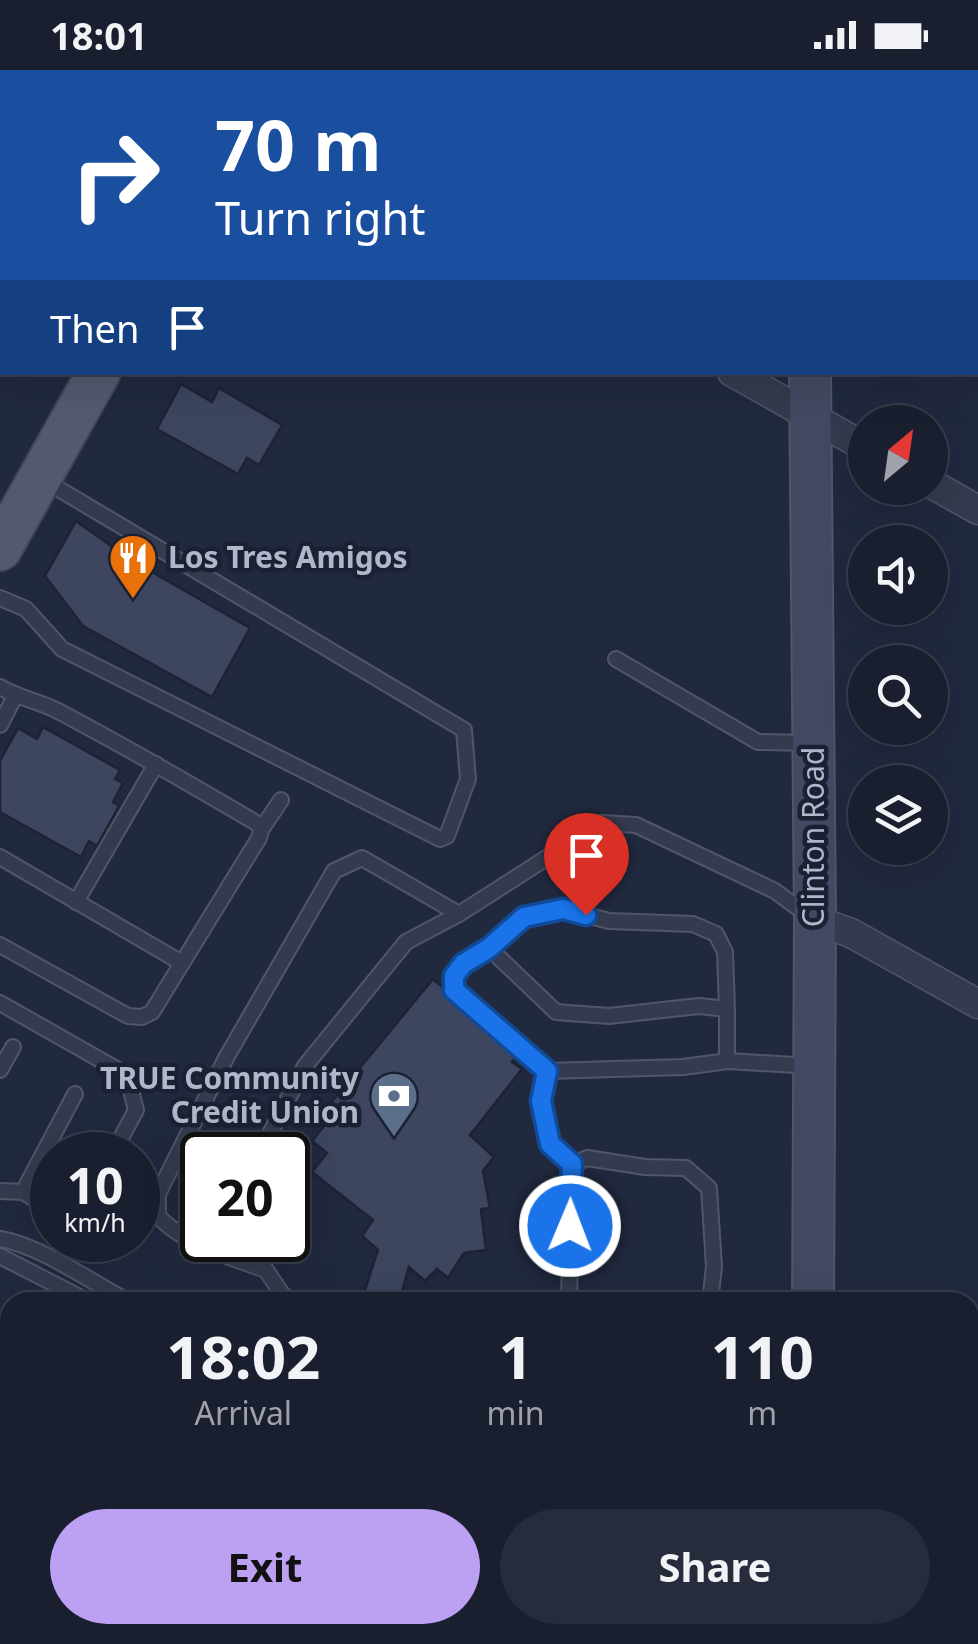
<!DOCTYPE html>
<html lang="en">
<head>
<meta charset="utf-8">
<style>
	body { margin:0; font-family:"Noto Sans",sans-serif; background:#262c3b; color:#f1f3f6; height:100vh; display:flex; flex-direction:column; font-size:38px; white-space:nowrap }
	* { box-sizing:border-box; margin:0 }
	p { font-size:32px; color:#9fa2aa }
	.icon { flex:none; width:55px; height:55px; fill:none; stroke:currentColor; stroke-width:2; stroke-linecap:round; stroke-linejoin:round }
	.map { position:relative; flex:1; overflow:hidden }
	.drawer { position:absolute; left:0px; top:1222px; width:980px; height:352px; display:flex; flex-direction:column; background:#191f2f; border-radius:30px 30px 0 0; box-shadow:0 10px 40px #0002,0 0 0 2px #373d4b }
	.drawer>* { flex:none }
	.banner { position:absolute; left:0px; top:0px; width:980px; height:305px; box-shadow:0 10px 40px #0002,0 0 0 2px #373d4b; background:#1a4fa0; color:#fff; overflow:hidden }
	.needle { width:65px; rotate:29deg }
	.tools { position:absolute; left:848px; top:335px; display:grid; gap:20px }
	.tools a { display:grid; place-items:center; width:100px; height:100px; border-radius:50%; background:#191f2f; box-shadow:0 10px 40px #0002,0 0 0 2px #373d4b; font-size:50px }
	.speed { position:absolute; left:30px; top:1062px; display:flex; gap:20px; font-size:50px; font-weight:700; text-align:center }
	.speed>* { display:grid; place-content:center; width:130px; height:130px; border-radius:50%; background:#191f2f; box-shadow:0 10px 40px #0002,0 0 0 2px #373d4b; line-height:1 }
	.speed small { font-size:25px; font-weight:400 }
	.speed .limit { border:5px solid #111; border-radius:15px; background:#fff; color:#111 }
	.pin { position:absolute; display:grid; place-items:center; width:85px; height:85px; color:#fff; margin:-102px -42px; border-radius:50% 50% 50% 0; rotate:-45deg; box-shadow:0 0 10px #0007 }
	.pin .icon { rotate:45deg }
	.me { position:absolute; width:110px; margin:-55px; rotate:1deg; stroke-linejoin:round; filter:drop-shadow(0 0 8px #0008) }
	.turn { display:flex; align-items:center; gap:35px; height:210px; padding:0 50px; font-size:45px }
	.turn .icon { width:130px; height:130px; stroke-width:2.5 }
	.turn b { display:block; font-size:70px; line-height:85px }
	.then { display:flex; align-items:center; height:95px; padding:0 50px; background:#0003; gap:20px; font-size:38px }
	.eta { display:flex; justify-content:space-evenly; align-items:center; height:170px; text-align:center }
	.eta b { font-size:60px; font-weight:700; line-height:70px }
	.primary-button { display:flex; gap:20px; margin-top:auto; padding:20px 50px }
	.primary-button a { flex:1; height:115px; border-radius:60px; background:#bca0f2; color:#111; font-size:40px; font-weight:700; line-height:115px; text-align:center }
	.primary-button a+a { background:#262c3b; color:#f1f3f6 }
	.status { display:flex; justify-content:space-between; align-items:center; height:70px; padding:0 50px; background:#191f2f; direction:ltr }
	.status svg { height:28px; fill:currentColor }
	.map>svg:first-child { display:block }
</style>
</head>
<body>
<div class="status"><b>18:01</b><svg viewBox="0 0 49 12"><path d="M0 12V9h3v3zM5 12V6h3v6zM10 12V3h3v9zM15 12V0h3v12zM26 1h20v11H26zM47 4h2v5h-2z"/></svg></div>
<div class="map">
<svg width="978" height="1574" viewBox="0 0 978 1574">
	<rect width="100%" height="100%" fill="#21293f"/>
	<polygon fill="#23373f" points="0,1463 10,1468 10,1565 98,1565 93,1574 0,1574"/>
	<g fill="#3d455f" stroke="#1d2335" stroke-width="2.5">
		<polygon points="0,0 106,0 104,2 2,2 2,142 0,146"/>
		<polygon points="181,314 212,332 219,318 282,355 259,395 247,388 238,404 157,359"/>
		<polygon points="76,451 131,490 250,558 212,627 83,556 45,506"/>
		<polygon points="43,657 120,700 115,709 123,713 113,732 119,736 97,776 89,771 81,787 0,742 0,691 18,658 37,669"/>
		<polygon points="433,909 521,982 512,992 522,999 470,1065 494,1087 483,1101 490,1138 481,1139 486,1180 464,1183 448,1208 437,1199 425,1211 409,1197 399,1232 361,1232 378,1180 362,1166 373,1150 312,1102 327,1083 312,1071 336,1041 330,1034"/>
	</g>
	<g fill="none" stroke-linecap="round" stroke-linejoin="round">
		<g stroke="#515669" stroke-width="18">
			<g id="service">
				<polyline points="216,0 221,2"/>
				<polyline points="626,0 626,2"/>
				<polyline points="750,0 754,2"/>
				<polyline points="159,2 161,0"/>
				<polyline points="0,280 2,276"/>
				<polyline points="0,528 26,539 62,579 440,769 447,766 468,709 464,660 42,409"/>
				<polyline points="616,589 758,672 813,673"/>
				<path d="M 0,617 C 18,628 39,631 58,641 C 126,677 192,715 258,754 L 261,760 L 259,768 L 152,942 L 142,947 L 128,946 L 0,875"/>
				<polyline points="0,655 15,626"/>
				<polyline points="261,760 281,730"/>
				<polyline points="0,787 182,893"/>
				<polyline points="76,832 156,694"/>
				<polyline points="489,878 463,894 453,906 454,920 547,1001"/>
				<polyline points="0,933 127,1005 136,1040 112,1085"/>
				<polyline points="727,939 725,882 716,864 693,854 609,851 563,839 524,847 489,878 556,942 609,946 699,936 727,939 727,991"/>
				<polyline points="0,1000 13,977"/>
				<polyline points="259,1085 305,996 406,872 459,844 601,753 636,755 775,821 810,847"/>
				<polyline points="572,1095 550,1075 541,1031 547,1001 683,997 728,991 811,996"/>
				<polyline points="0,1121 23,1122 75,1024"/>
				<polyline points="23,1122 52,1139"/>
				<path d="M 0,1169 C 39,1175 93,1213 129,1232"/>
				<polyline points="246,1170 282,1224 293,1232"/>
				<polyline points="0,1186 89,1232"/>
				<path d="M 266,1200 C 232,1188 182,1173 158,1146 L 158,1124 L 226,988 L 334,801 L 362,788 L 459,844"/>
				<polyline points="569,1232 572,1095 587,1088 645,1097 686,1098 709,1118 714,1197 710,1232"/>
				<polyline points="0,1259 10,1265"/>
				<polyline points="0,1354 10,1359"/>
				<polyline points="0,1423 10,1428"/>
			</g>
		</g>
		<g stroke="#515669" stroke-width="31">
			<g id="minor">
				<polyline points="732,302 865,377"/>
				<polyline points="930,413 978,440"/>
				<polyline points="815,850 851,863 978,934"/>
				<polyline points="970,1425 978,1429"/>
			</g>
		</g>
		<g stroke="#515669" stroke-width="44">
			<g id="secondary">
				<polyline points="800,0 800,2"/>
				<polyline points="810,302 815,850 813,1232"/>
				<polyline points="822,1565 823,1574"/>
			</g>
		</g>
		<g stroke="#3f4557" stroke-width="46">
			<g id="primary">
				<polyline points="266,2 268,0"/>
				<polyline points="0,479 99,302"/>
			</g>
		</g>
		<use href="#service" stroke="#353b4e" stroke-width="14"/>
		<use href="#minor" stroke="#353b4e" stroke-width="28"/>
		<use href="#secondary" stroke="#434962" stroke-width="40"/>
		<use href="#primary" stroke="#535a6f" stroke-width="42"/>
	</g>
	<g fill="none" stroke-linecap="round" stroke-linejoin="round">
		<g stroke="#114b97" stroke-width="25">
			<polyline id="route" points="570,1156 572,1094 550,1074 541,1031 547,1001 454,920 454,906 463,894 489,878 524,847 563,839 586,845"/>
		</g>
		<use href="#route" stroke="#1a73e8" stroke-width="18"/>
	</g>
	<defs>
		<g id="restaurant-pin" transform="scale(2.5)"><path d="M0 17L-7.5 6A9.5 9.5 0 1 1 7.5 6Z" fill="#e8710a" stroke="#1b2133"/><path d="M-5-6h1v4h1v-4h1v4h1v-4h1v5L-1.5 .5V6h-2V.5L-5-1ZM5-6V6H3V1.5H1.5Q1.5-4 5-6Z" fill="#fff"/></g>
		<g id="bank-pin" transform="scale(2.5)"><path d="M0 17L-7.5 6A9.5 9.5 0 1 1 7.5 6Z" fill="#5c6f8a" stroke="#1b2133"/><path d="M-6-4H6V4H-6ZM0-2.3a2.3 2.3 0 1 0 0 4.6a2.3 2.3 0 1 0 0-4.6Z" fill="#fff"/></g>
	</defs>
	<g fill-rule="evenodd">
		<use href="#restaurant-pin" x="133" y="488"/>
		<use href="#bank-pin" x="394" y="1026"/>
	</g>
	<g text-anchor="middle" stroke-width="9" stroke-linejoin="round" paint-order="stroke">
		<g font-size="30" font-weight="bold" fill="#b1b6ca" stroke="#1b2133" text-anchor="start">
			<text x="168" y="498">Los Tres Amigos</text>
			<text x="359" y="1019" text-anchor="end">TRUE Community<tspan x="359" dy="34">Credit Union</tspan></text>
		</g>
		<g font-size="30" fill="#b1b6ca" stroke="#1b2133">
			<text transform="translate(814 767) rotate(-90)" y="10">Clinton Road</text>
		</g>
	</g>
</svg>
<div class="tools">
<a><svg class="needle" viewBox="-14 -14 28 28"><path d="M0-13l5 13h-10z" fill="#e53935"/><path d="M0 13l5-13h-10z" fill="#9fa2aa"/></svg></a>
<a><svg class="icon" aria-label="sound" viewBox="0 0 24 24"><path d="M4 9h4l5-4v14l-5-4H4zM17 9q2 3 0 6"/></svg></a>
<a><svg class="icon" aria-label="search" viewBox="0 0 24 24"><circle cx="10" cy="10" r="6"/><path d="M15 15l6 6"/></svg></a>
<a><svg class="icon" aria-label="layers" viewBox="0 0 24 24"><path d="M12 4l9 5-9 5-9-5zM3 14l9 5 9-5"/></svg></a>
</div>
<div class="speed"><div>10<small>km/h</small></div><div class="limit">20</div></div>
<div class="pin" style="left:586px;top:845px;background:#d93025"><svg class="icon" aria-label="arrive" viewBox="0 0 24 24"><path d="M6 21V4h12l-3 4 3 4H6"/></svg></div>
<svg class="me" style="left:570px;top:1156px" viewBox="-20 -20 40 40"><circle r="17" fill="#1a73e8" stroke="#fff" stroke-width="3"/><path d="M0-11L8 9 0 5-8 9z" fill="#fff"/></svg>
<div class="banner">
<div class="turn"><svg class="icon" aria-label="right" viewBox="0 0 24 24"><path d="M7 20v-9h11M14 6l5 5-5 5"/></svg><div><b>70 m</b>Turn right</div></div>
<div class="then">Then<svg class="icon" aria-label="arrive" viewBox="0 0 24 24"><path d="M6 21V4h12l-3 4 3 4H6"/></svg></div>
</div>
<section class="drawer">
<div class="eta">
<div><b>18:02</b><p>Arrival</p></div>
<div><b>1</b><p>min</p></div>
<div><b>110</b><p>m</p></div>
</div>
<div class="primary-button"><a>Exit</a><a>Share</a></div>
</section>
</div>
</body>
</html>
